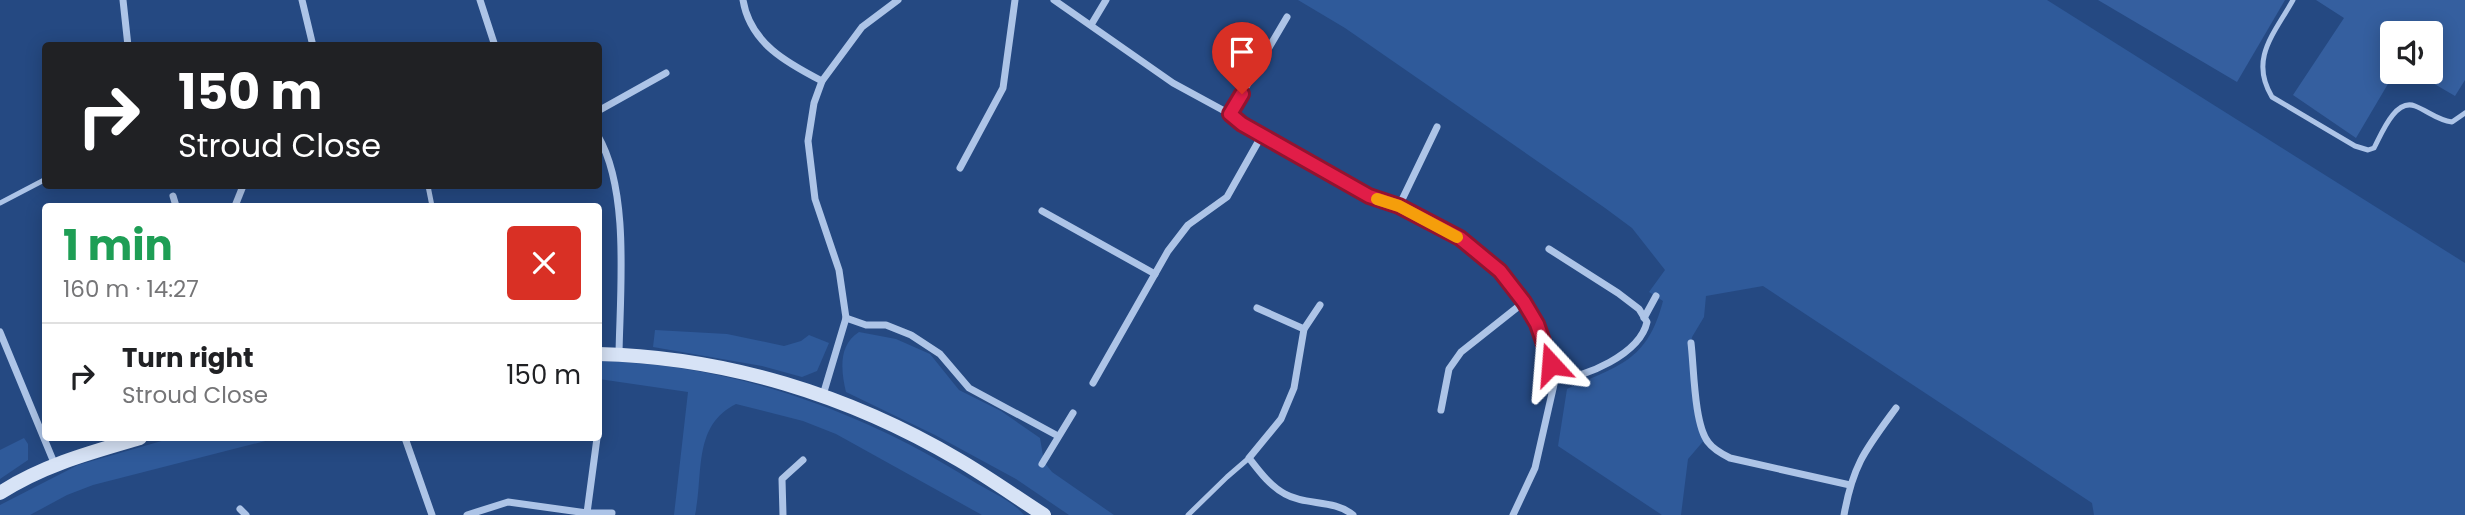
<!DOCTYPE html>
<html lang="en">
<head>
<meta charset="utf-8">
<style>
	body { margin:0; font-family:Poppins,sans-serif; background:#f6f6f6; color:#202124; height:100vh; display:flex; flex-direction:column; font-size:26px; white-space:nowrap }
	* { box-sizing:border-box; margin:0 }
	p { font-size:23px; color:#757577 }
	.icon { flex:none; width:38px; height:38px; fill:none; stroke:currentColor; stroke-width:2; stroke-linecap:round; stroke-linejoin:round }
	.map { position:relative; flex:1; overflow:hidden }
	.panel { position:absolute; left:42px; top:203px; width:560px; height:238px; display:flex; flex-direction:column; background:#fff; border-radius:7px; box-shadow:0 4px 18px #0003 }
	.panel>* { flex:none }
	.hud { position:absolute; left:42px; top:42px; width:560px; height:147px; border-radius:7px; box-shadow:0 4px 18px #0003; background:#202124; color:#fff; overflow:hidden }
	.controls { position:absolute; left:2380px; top:21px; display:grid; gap:14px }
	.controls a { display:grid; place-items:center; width:63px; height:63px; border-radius:7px; background:#fff; box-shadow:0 4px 18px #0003; font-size:35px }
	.pin { position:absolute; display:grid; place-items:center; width:60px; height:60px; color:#fff; margin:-72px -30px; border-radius:50% 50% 50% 0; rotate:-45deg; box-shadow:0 0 7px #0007 }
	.pin .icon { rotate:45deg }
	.me { position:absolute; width:77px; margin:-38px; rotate:341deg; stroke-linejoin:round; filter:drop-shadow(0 0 5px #0008) }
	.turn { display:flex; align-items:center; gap:24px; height:147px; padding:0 21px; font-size:32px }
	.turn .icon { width:91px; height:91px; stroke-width:2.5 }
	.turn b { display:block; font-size:49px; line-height:60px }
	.round { display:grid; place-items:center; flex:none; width:74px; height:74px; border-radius:7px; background:#f6f6f6 }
	.overview { display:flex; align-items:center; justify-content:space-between; height:119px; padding:0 21px }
	h1 { font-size:42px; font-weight:700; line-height:52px; color:#1e9e55 }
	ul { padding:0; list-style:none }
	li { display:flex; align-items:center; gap:21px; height:105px; padding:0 21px; border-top:2px solid #e0e0e0 }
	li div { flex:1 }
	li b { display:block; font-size:26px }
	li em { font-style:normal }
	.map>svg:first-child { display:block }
</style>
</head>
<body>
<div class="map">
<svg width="2465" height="515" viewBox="0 0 2465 515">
	<rect width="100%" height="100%" fill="#254982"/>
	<g fill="#2f5a9a">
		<path d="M 1298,0 L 2047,0 L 2465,263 L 2465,515 L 2094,515 L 2092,503 L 1763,286 L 1706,296 L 1704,317 L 1692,337 L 1691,343 L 1699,419 L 1706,438 L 1688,459 L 1681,515 L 1662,515 L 1558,446 L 1567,389 C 1619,365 1647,362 1663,301 L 1649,292 L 1665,270 L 1632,228 L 1605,208 L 1345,28 Z"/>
		<polygon points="655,330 727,334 784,346 801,341 809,335 829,343 817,371 802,377 762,366 653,347"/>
		<path d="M 859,332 L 896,339 L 930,354 L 959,390 L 1001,411 L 1040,438 L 1044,462 L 1052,472 L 1114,515 L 1069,515 L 1016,479 L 935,435 L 846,392 C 841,371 838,345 859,332 Z"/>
		<path d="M 599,361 C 731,364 860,410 971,480 C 987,490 1013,501 1024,515 L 982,515 L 836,434 L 803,421 L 736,404 C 692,426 704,474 695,515 L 674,515 L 688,392 L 599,379 Z"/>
		<polygon points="24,438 28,444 28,460 0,479 0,450"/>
		<polygon points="172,438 277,438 93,485 67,495 30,515 0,515 0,505 78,465"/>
	</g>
	<g fill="#355f9f">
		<polygon points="2098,0 2285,0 2237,82"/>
		<polygon points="2316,0 2465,0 2465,80 2455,96 2414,72 2431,72 2431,33 2392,33 2392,72 2395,72 2356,138 2293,95 2344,18"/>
	</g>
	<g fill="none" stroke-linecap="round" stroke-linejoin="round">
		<g stroke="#adc4e7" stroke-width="5">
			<path d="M 2293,0 C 2274,34 2249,59 2272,97 L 2355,146 L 2368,150 L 2374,148 C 2381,135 2395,98 2415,106 C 2428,111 2437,120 2452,122 L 2465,113"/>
			<polyline points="428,186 432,206"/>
			<polyline points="0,203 46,179"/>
			<polyline points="1188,515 1227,477 1249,458"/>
		</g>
		<g stroke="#adc4e7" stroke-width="7">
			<polyline points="123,0 128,46"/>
			<polyline points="302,0 313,46"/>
			<polyline points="480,0 495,46"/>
			<path d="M 743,0 C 750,43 787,63 822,81"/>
			<polyline points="1054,0 1173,83 1230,114 1242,124 1369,196 1399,206 1460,238 1500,271 1524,302 1547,348 1555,380 1535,468 1513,515"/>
			<polyline points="1091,25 1106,0"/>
			<polyline points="598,111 666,73"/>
			<polyline points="1230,114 1287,17"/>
			<path d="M 598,136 C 630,191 620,291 619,354"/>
			<polyline points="960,168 1003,88 1015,0"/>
			<polyline points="173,196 176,206"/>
			<polyline points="235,206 243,186"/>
			<polyline points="1399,206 1437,127"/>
			<polyline points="1042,211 1155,274"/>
			<path d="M 1549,249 L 1618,293 L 1639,309 L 1647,322 C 1640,354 1585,378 1555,380"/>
			<path d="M 1320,305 L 1304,329 L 1294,388 L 1281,419 L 1249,458 C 1259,471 1270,486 1285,494 C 1306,506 1334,499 1353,515"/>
			<polyline points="1257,308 1304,329"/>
			<polyline points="846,318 866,325 886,325 911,335 940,354 969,388 1058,436"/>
			<polyline points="1644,318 1656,296"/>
			<polyline points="0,332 55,465"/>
			<path d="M 1691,343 C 1694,367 1694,424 1708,442 C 1713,449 1722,454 1730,458 L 1850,485"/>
			<polyline points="1093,383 1168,251 1188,225 1227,197 1262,135"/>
			<polyline points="823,395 846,318 839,270 815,199 808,141 814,103 822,81 862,27 898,0"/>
			<polyline points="1441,410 1449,369 1461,352 1524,302"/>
			<polyline points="405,438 432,515"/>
			<polyline points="1042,464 1073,413"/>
			<polyline points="240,509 246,515"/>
			<polyline points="587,513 612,513"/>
			<polyline points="467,515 508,502 587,513 597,438"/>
			<polyline points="783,515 782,479 803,460"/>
			<path d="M 1844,515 C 1853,464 1866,449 1896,408"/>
		</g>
		<g stroke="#d7e3f6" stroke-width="14">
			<path d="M 598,354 C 726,357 849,395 959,460 C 988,477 1016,497 1044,515"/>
			<path d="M 0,493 C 43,465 92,452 140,438"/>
		</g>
	</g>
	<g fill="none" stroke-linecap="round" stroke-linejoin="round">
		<g stroke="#92132f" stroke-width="18">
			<polyline id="route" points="1242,94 1230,114 1242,124 1369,196 1399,206 1460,238 1500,271 1524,302 1537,324 1551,364"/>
		</g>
		<use href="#route" stroke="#e11d48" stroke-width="12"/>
		<polyline stroke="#f59e0b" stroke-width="12" points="1377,199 1399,206 1457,237"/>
	</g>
</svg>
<div class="controls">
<a><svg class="icon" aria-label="sound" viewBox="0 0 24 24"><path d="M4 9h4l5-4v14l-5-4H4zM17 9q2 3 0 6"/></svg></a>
</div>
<div class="pin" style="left:1242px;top:94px;background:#d93025"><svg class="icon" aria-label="arrive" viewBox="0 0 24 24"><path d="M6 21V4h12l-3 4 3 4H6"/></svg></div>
<svg class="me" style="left:1551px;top:364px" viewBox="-20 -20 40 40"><path d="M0-17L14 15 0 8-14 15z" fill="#e11d48" stroke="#fff" stroke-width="4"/></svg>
<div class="hud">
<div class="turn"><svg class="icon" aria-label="right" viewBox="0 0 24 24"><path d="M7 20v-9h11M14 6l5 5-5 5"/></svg><div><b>150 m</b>Stroud Close</div></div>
</div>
<section class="panel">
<div class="overview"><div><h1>1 min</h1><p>160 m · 14:27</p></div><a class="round" style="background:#d93025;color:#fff"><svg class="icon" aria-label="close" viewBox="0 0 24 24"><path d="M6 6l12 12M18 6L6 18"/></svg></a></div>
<ul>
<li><svg class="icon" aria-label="right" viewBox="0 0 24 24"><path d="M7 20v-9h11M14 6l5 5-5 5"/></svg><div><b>Turn right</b><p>Stroud Close</p></div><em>150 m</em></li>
</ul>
</section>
</div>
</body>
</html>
